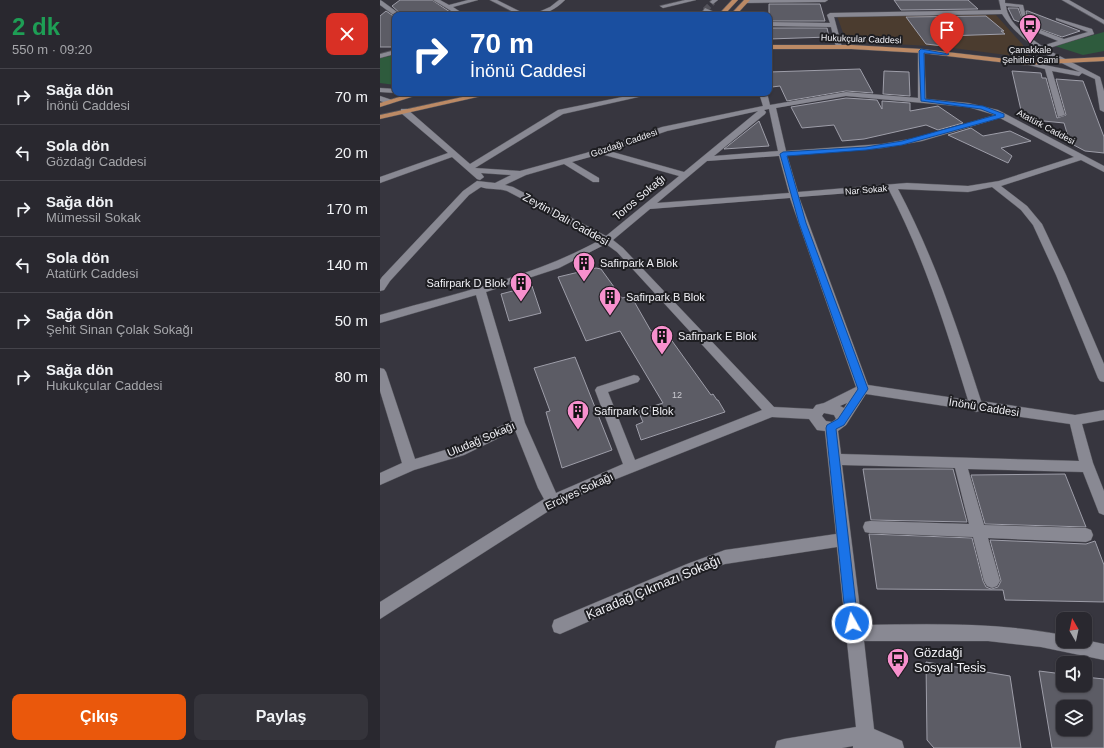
<!DOCTYPE html>
<html lang="tr">
<head>
<meta charset="utf-8">
<style>
	body { margin:0; font-family:Helvetica,sans-serif; background:#35343b; color:#f1f3f6; height:100vh; display:flex; flex-direction:column; font-size:15px; white-space:nowrap }
	* { box-sizing:border-box; margin:0 }
	p { font-size:13px; color:#a5a6aa }
	.icon { flex:none; width:22px; height:22px; fill:none; stroke:currentColor; stroke-width:2; stroke-linecap:round; stroke-linejoin:round }
	.map { position:relative; flex:1; overflow:hidden }
	.sheet { display:flex; flex-direction:column; background:#29282f; width:380px }
	.sheet>* { flex:none }
	.banner { position:absolute; left:12px; top:12px; width:380px; height:84px; border-radius:8px; box-shadow:0 1px 3px #0004,0 0 0 1px #45444b; background:#1a4fa0; color:#fff; overflow:hidden }
	.needle { width:26px; rotate:351deg }
	.buttons { position:absolute; left:676px; top:612px; display:grid; gap:8px }
	.buttons a { display:grid; place-items:center; width:36px; height:36px; border-radius:8px; background:#29282f; box-shadow:0 1px 3px #0004,0 0 0 1px #45444b; font-size:20px }
	.pin { position:absolute; display:grid; place-items:center; width:34px; height:34px; color:#fff; margin:-41px -17px; border-radius:50% 50% 50% 0; rotate:-45deg; box-shadow:0 0 4px #0007 }
	.pin .icon { rotate:45deg }
	.me { position:absolute; width:44px; margin:-22px; rotate:353deg; stroke-linejoin:round; filter:drop-shadow(0 0 3px #0008) }
	.turn { display:flex; align-items:center; gap:14px; height:84px; padding:0 12px; font-size:18px }
	.turn .icon { width:52px; height:52px; stroke-width:2.5 }
	.turn b { display:block; font-size:28px; line-height:34px }
	.round { display:grid; place-items:center; flex:none; width:42px; height:42px; border-radius:8px; background:#35343b }
	.overview { display:flex; align-items:center; justify-content:space-between; height:68px; padding:0 12px }
	h1 { font-size:24px; font-weight:700; line-height:30px; color:#1e9e55 }
	.button { display:flex; gap:8px; margin-top:auto; padding:8px 12px }
	.button a { flex:1; height:46px; border-radius:8px; background:#ea580c; color:#fff; font-size:16px; font-weight:700; line-height:46px; text-align:center }
	.button a+a { background:#35343b; color:#f1f3f6 }
	ul { padding:0; list-style:none }
	li { display:flex; align-items:center; gap:12px; height:56px; padding:0 12px; border-top:1px solid #45444b }
	li div { flex:1 }
	li b { display:block; font-size:15px }
	li em { font-style:normal }
	main { display:flex; flex:1; min-height:0 }
	.map>svg:first-child { display:block }
</style>
</head>
<body>
<main>
<section class="sheet">
<div class="overview"><div><h1>2 dk</h1><p>550 m · 09:20</p></div><a class="round" style="background:#d93025;color:#fff"><svg class="icon" aria-label="close" viewBox="0 0 24 24"><path d="M6 6l12 12M18 6L6 18"/></svg></a></div>
<ul>
<li><svg class="icon" aria-label="right" viewBox="0 0 24 24"><path d="M7 20v-9h11M14 6l5 5-5 5"/></svg><div><b>Sağa dön</b><p>İnönü Caddesi</p></div><em>70 m</em></li>
<li><svg class="icon" aria-label="left" viewBox="0 0 24 24"><path d="M17 20v-9H6M10 6l-5 5 5 5"/></svg><div><b>Sola dön</b><p>Gözdağı Caddesi</p></div><em>20 m</em></li>
<li><svg class="icon" aria-label="right" viewBox="0 0 24 24"><path d="M7 20v-9h11M14 6l5 5-5 5"/></svg><div><b>Sağa dön</b><p>Mümessil Sokak</p></div><em>170 m</em></li>
<li><svg class="icon" aria-label="left" viewBox="0 0 24 24"><path d="M17 20v-9H6M10 6l-5 5 5 5"/></svg><div><b>Sola dön</b><p>Atatürk Caddesi</p></div><em>140 m</em></li>
<li><svg class="icon" aria-label="right" viewBox="0 0 24 24"><path d="M7 20v-9h11M14 6l5 5-5 5"/></svg><div><b>Sağa dön</b><p>Şehit Sinan Çolak Sokağı</p></div><em>50 m</em></li>
<li><svg class="icon" aria-label="right" viewBox="0 0 24 24"><path d="M7 20v-9h11M14 6l5 5-5 5"/></svg><div><b>Sağa dön</b><p>Hukukçular Caddesi</p></div><em>80 m</em></li>
</ul>
<div class="button"><a>Çıkış</a><a>Paylaş</a></div>
</section>
<div class="map">
<svg width="724" height="748" viewBox="0 0 724 748">
	<rect width="100%" height="100%" fill="#37363f"/>
	<polygon fill="#4b3c2f" points="616,15 643,45 649,58 565,47 466,41 457,16"/>
	<g fill="#2e5b3d">
		<polygon points="724,32 724,51 703,55 675,46"/>
		<polygon points="15,55 15,85 0,83 0,58"/>
	</g>
	<g fill="#5c5c65" stroke="#9e9ea9" fill-rule="evenodd">
		<polygon points="20,0 52,0 70,12 66,15 22,15 12,6"/>
		<polygon points="514,0 588,0 598,9 521,10"/>
		<polygon points="389,4 440,4 445,21 389,21"/>
		<polygon points="628,8 638,8 642,18 647,18 646,11 648,11 700,31 682,37 634,20"/>
		<polygon points="6,11 15,17 15,47 0,47 0,16"/>
		<polygon points="606,16 624,31 621,31 625,34 565,36 571,47 546,44 526,17"/>
		<polygon points="389,28 447,28 449,37 389,39"/>
		<polygon points="480,69 493,93 466,91 407,101 400,86 392,87 389,76 389,72"/>
		<polygon points="504,71 529,72 530,96 503,94"/>
		<polygon points="632,71 661,73 662,78 666,78 677,118 686,115 676,79 703,81 724,137 724,153 705,151 690,143 684,123 643,119"/>
		<polygon points="466,98 497,100 502,109 502,101 530,103 530,111 558,106 583,123 558,130 546,125 484,139 462,141 454,125 422,128 411,107"/>
		<polygon points="379,121 389,146 344,149"/>
		<polygon points="591,128 603,136 630,131 651,141 621,148 632,156 628,163 568,135"/>
		<polygon points="216,268 221,269 242,298 251,296 271,331 282,327 331,395 333,394 337,400 338,400 345,412 261,440 256,425 263,422 258,411 283,403 240,331 206,341 178,277"/>
		<polygon points="152,286 161,313 129,321 121,294"/>
		<polygon points="195,357 232,450 182,468 166,412 170,411 154,368"/>
		<polygon points="483,469 573,469 587,522 491,520"/>
		<polygon points="685,474 706,527 605,524 591,475"/>
		<polygon points="489,534 592,538 603,581 606,587 611,589 618,587 621,581 610,540 706,544 715,541 724,565 724,602 625,600 623,590 497,589"/>
		<polygon points="546,662 630,676 641,748 554,748 547,740"/>
		<path d="M 659,671 L 683,674 L 683,685 L 705,685 L 705,677 L 724,679 L 724,748 L 672,748 ZM 683,707 L 705,707 L 705,729 L 683,729 Z"/>
	</g>
	<g fill="none" stroke-linecap="round" stroke-linejoin="round">
		<polyline stroke="#53525a" stroke-width="6" stroke-dasharray="6 3" stroke-linecap="butt" points="325,10 333,2"/>
		<g stroke="#55555c" stroke-width="1">
			<g id="minor">
				<polygon points="0,0 2,1 21,15 15,16 0,5"/>
				<polygon points="53,0 60,0 69,5 88,0 98,0 73,7 85,15 78,15"/>
				<polygon points="110,0 117,0 147,15 139,15"/>
				<path d="M 179,0 L 185,0 C 176,9 165,15 152,15 L 170,7 Z"/>
				<polygon points="305,0 316,0 283,8 280,6"/>
				<polygon points="332,0 338,0 333,4 330,2"/>
				<polygon points="364,0 448,0 445,2 366,3"/>
				<path d="M 619,0 L 625,0 L 625,3 L 643,5 L 646,17 L 642,17 L 639,7 L 626,6 C 628,24 648,36 662,46 L 678,41 L 649,29 L 649,27 L 653,27 L 684,39 L 708,32 L 676,20 L 676,18 L 712,29 L 714,34 L 666,49 L 720,77 L 724,91 L 724,112 L 720,110 L 715,79 L 702,73 L 699,76 L 672,71 L 685,115 L 678,117 L 665,69 L 641,63 L 644,61 L 700,72 C 670,58 640,42 622,14 L 454,17 L 462,47 L 459,49 L 456,47 L 451,27 L 389,26 L 389,22 L 450,23 L 447,15 L 450,13 L 621,10 Z"/>
				<polygon points="682,0 689,0 724,20 724,24"/>
				<polygon points="325,8 339,14 340,15 332,15 323,11"/>
				<path d="M 541,49 L 544,51 L 546,99 L 588,103 L 618,110 L 724,166 L 724,172 L 701,160 L 621,186 L 647,206 L 662,224 L 686,275 L 724,364 L 724,382 L 720,381 L 718,378 L 676,275 L 653,225 L 641,210 L 612,187 L 588,192 L 518,189 C 554,257 578,329 601,401 L 695,415 L 724,410 L 724,420 L 702,424 L 713,463 L 724,491 L 724,515 L 719,513 L 703,472 L 588,469 L 604,525 L 706,528 L 711,530 L 713,535 L 711,540 L 706,542 L 608,538 L 620,581 L 617,586 L 612,588 L 607,586 L 604,581 L 593,537 L 490,533 L 485,532 L 483,527 L 485,522 L 490,521 L 589,524 L 575,468 L 462,465 L 482,625 C 549,624 616,622 683,635 L 683,641 L 705,641 L 705,640 L 724,644 L 724,660 L 661,647 L 608,641 L 484,641 L 494,729 L 522,741 L 524,748 L 473,748 L 473,746 L 462,748 L 395,748 L 397,741 L 404,739 L 476,727 L 457,547 L 345,564 L 317,574 L 180,634 L 174,632 L 172,626 L 174,620 L 307,564 L 345,550 L 456,534 L 445,431 L 437,430 L 429,419 L 392,417 L 236,479 L 178,505 L 0,619 L 0,602 L 164,499 L 158,488 L 135,430 L 84,455 L 34,470 L 0,485 L 0,473 L 22,463 L 0,391 L 0,368 L 4,369 L 6,372 L 35,459 L 75,447 L 132,421 L 96,295 L 0,323 L 0,315 C 75,293 151,278 220,240 L 127,191 C 118,188 109,190 101,187 L 89,195 L 10,281 L 4,290 L 0,291 L 0,280 L 2,277 L 83,191 L 97,181 L 115,183 L 131,175 L 101,173 L 104,177 L 100,180 L 97,179 L 72,157 L 0,183 L 0,177 L 68,153 L 21,113 L 21,109 L 27,109 L 90,164 L 178,110 L 262,93 L 276,93 L 183,114 L 95,168 L 140,171 L 206,153 L 282,127 L 383,106 L 379,93 L 387,93 L 390,105 L 466,92 L 538,98 L 538,51 ZM 466,96 L 588,107 L 615,115 L 541,137 L 502,144 L 406,151 L 396,108 ZM 389,109 L 398,151 L 334,156 L 385,114 L 386,112 L 384,110 ZM 378,111 L 304,172 L 229,151 L 287,131 ZM 620,118 L 694,157 L 619,181 L 588,186 L 527,183 L 418,192 L 407,155 L 502,148 L 542,141 ZM 221,154 L 299,176 L 226,236 L 133,187 L 125,185 L 146,175 L 184,164 L 213,182 L 219,182 L 219,178 L 192,162 ZM 399,156 L 409,193 L 277,203 L 327,161 ZM 509,190 C 544,257 566,328 588,400 L 488,385 L 419,197 ZM 410,198 L 476,387 L 444,403 L 436,405 L 433,409 L 394,407 L 243,248 L 233,240 L 270,209 ZM 226,244 L 237,252 L 382,410 L 255,460 L 228,392 L 258,382 L 260,379 L 258,376 L 254,375 L 217,387 L 215,390 L 243,464 L 176,493 L 145,423 L 106,292 L 179,268 ZM 486,394 L 591,410 L 596,412 L 599,411 L 690,424 L 699,461 L 461,454 L 458,431 L 466,425 ZM 467,403 L 464,408 L 460,406 ZM 444,413 L 454,415 L 456,419 L 452,422 L 446,421 L 442,416 Z"/>
				<polygon points="15,50 15,54 0,58 0,54"/>
				<polygon points="0,88 15,89 16,93 0,92"/>
				<polygon points="0,96 12,100 13,102 9,104 0,101"/>
			</g>
		</g>
		<g stroke="#55555c" stroke-width="1">
			<g id="major">
				<polygon points="352,0 358,0 344,15 338,15"/>
				<polygon points="364,0 370,0 356,15 350,15"/>
				<polygon points="389,45 471,45 541,49 644,61 724,57 724,61 644,65 541,53 471,49 389,49"/>
				<polygon points="32,93 44,93 0,107 0,103"/>
				<polygon points="101,93 115,93 0,119 0,115"/>
			</g>
		</g>
		<use href="#minor" fill="#898993" fill-rule="evenodd"/>
		<use href="#major" fill="#bc8a65" fill-rule="evenodd"/>
	</g>
	<polygon fill="#1a73e8" stroke="#114b97" points="541,49 569,54 567,55 544,53 545,99 603,106 624,114 624,117 522,145 486,150 407,156 426,223 488,389 464,425 456,429 478,623 476,627 472,629 468,627 466,623 446,428 447,425 458,419 478,389 419,223 400,154 403,152 486,147 522,141 616,115 601,109 541,101 539,51"/>
	<defs>
		<g id="bus-pin" transform="scale(1.15)"><path d="M0 17L-7.5 6A9.5 9.5 0 1 1 7.5 6Z" fill="#f790cd" stroke="#1e1e22"/><path d="M-5-6H5V4H4V6H2V4H-2V6H-4V4H-5ZM-3.5-4V0h7V-4ZM-3.5 1.2v1.5H-2V1.2ZM2 1.2v1.5H3.5V1.2Z" fill="#111"/></g>
		<g id="building-pin" transform="scale(1.15)"><path d="M0 17L-7.5 6A9.5 9.5 0 1 1 7.5 6Z" fill="#f790cd" stroke="#1e1e22"/><path d="M-4-6H4V6H1V3H-1V6H-4ZM-2.5-4.3h1.7v1.8h-1.7ZM.8-4.3h1.7v1.8H.8ZM-2.5-1h1.7V.8h-1.7ZM.8-1h1.7V.8H.8Z" fill="#111"/></g>
	</defs>
	<g fill-rule="evenodd">
		<use href="#bus-pin" x="650" y="25"/>
		<use href="#building-pin" x="204" y="263"/>
		<use href="#building-pin" x="141" y="283"/>
		<use href="#building-pin" x="230" y="297"/>
		<use href="#building-pin" x="282" y="336"/>
		<use href="#building-pin" x="198" y="411"/>
		<use href="#bus-pin" x="518" y="659"/>
	</g>
	<g text-anchor="middle" stroke-width="4" stroke-linejoin="round" paint-order="stroke">
		<g font-size="9" fill="#f0f0f5" stroke="#1e1e22">
			<text transform="translate(481 39) rotate(2)" y="3">Hukukçular Caddesi</text>
			<text transform="translate(666 127) rotate(28)" y="3">Atatürk Caddesi</text>
			<text transform="translate(244 143) rotate(-19)" y="3">Gözdağı Caddesi</text>
			<text transform="translate(486 190) rotate(-5)" y="3">Nar Sokak</text>
		</g>
		<g font-size="9" fill="#f0f0f5" stroke="#1e1e22">
			<text x="650" y="53">Çanakkale<tspan x="650" dy="10">Şehitleri Cami</tspan></text>
		</g>
		<g font-size="9" fill="#cbcbd1">
			<text x="297" y="398">12</text>
		</g>
		<g font-size="11" fill="#f0f0f5" stroke="#1e1e22">
			<text transform="translate(259 197) rotate(-40)" y="4">Toros Sokağı</text>
			<text transform="translate(186 219) rotate(29)" y="4">Zeytin Dalı Caddesi</text>
			<text transform="translate(604 407) rotate(9)" y="4">İnönü Caddesi</text>
			<text transform="translate(101 439) rotate(-23)" y="4">Uludağ Sokağı</text>
			<text transform="translate(199 491) rotate(-25)" y="4">Erciyes Sokağı</text>
		</g>
		<g font-size="11" fill="#f0f0f5" stroke="#1e1e22" text-anchor="start">
			<text x="220" y="267">Safirpark A Blok</text>
			<text x="126" y="287" text-anchor="end">Safirpark D Blok</text>
			<text x="246" y="301">Safirpark B Blok</text>
			<text x="298" y="340">Safirpark E Blok</text>
			<text x="214" y="415">Safirpark C Blok</text>
		</g>
		<g font-size="13" fill="#f0f0f5" stroke="#1e1e22">
			<text transform="translate(273 587) rotate(-23)" y="5">Karadağ Çıkmazı Sokağı</text>
		</g>
		<g font-size="13" fill="#f0f0f5" stroke="#1e1e22" text-anchor="start">
			<text x="534" y="657">Gözdaği<tspan x="534" dy="15">Sosyal Tesi̇s</tspan></text>
		</g>
	</g>
</svg>
<div class="buttons">
<a><svg class="needle" viewBox="-14 -14 28 28"><path d="M0-13l5 13h-10z" fill="#e53935"/><path d="M0 13l5-13h-10z" fill="#a5a6aa"/></svg></a>
<a><svg class="icon" aria-label="sound" viewBox="0 0 24 24"><path d="M4 9h4l5-4v14l-5-4H4zM17 9q2 3 0 6"/></svg></a>
<a><svg class="icon" aria-label="layers" viewBox="0 0 24 24"><path d="M12 4l9 5-9 5-9-5zM3 14l9 5 9-5"/></svg></a>
</div>
<div class="pin" style="left:567px;top:54px;background:#d93025"><svg class="icon" aria-label="arrive" viewBox="0 0 24 24"><path d="M6 21V4h12l-3 4 3 4H6"/></svg></div>
<svg class="me" style="left:472px;top:623px" viewBox="-20 -20 40 40"><circle r="17" fill="#1a73e8" stroke="#fff" stroke-width="3"/><path d="M0-11L8 9 0 5-8 9z" fill="#fff"/></svg>
<div class="banner">
<div class="turn"><svg class="icon" aria-label="right" viewBox="0 0 24 24"><path d="M7 20v-9h11M14 6l5 5-5 5"/></svg><div><b>70 m</b>İnönü Caddesi</div></div>
</div>
</div>
</main>
</body>
</html>
